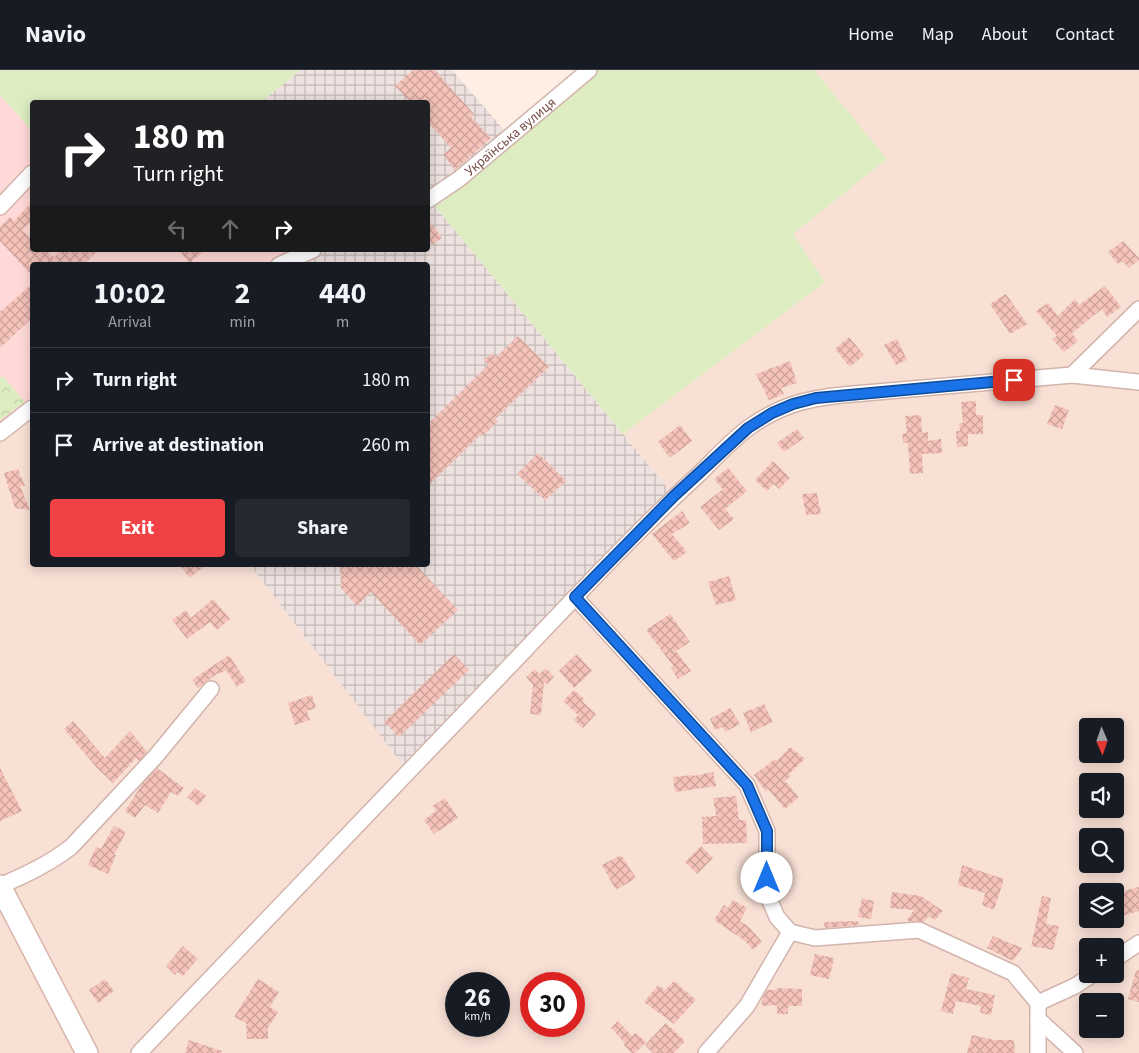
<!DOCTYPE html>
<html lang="en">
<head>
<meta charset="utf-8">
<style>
	body { margin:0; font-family:"Source Sans 3",sans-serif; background:#242831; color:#f1f3f6; height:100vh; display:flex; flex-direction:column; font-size:19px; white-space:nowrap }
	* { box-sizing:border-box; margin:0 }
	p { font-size:16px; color:#9ea1a6 }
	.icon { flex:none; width:28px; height:28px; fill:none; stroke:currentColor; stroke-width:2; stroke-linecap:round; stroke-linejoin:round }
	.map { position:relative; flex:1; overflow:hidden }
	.drawer { position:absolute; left:30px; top:192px; width:400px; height:305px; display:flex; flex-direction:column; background:#171b24; border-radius:5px; box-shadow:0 2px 12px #0003 }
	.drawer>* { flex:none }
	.top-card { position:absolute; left:30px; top:30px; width:400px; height:152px; border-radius:5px; box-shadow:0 2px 12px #0003; background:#202124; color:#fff; overflow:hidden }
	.needle { width:32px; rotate:178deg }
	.fabs { position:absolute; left:1079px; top:648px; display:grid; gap:10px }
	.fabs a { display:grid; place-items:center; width:45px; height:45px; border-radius:5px; background:#171b24; box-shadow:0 2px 12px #0003; font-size:25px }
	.speed { position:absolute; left:445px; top:902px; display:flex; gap:10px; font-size:25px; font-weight:700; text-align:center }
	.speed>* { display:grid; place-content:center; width:65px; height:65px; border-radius:50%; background:#171b24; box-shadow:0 2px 12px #0003; line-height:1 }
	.speed small { font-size:12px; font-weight:400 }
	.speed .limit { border:8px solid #d22; background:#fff; color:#111 }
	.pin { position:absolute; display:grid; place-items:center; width:42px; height:42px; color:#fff; margin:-21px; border-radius:10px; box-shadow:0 2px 8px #0006 }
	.me { position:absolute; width:55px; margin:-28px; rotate:0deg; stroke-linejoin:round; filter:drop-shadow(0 0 4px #0008) }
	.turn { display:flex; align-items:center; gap:18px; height:105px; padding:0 20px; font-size:22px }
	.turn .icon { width:65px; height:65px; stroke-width:2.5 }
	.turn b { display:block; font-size:35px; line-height:42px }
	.lanes { display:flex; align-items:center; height:48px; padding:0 20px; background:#0003; justify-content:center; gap:25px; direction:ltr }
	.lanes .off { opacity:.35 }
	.eta { display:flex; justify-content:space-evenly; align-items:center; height:85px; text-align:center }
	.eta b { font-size:30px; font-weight:700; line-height:35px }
	.cta { display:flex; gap:10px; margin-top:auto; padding:10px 20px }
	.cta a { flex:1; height:58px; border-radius:5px; background:#f04144; color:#fff; font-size:20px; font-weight:700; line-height:58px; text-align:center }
	.cta a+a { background:#242831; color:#f1f3f6 }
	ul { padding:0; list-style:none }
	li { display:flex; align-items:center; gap:15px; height:65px; padding:0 20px; border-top:1px solid #363941 }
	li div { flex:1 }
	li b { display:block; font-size:19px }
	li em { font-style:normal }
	header { display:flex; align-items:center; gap:30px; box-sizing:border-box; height:70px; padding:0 25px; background:#171b24; border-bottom:1px solid #363941 }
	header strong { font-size:24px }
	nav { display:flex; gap:28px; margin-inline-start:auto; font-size:18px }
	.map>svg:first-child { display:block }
</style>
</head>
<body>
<header>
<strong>Navio</strong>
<nav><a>Home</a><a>Map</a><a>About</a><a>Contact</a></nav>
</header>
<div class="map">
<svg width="1139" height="983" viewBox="0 0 1139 983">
	<defs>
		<pattern id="industrial-grid" width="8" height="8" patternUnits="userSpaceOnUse" patternTransform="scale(1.25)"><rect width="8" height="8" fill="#ede2df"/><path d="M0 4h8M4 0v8" fill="none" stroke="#c5b9b7"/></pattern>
		<pattern id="park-crowns" width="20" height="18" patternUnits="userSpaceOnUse" patternTransform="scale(1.25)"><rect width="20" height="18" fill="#ddedc1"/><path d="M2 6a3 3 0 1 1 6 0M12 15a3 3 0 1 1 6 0" fill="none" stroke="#c1cda7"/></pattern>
		<pattern id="building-cross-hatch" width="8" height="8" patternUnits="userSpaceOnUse" patternTransform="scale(1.25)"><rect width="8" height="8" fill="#f5c3ba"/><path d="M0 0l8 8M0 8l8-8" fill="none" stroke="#cba199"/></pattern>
	</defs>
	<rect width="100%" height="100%" fill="#feeee4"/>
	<path fill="#f8e0d5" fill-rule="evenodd" d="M 814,0 L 1139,0 L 1139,983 L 0,983 L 0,363 L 32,338 L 32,495 L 250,495 L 409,702 L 674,426 L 623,364 L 825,212 L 793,164 L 887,89 ZM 1088,656 L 1115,656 L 1115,684 L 1088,684 ZM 1088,711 L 1115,711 L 1115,739 L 1088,739 ZM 1088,766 L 1115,766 L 1115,794 L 1088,794 ZM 1088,821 L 1115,821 L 1115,849 L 1088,849 ZM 1088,876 L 1115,876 L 1115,904 L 1088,904 ZM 456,914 L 499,914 L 499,956 L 456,956 ZM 531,914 L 574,914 L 574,956 L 531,956 ZM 1088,931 L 1115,931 L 1115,959 L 1088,959 Z"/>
	<polygon fill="#ffd9d7" points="0,25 32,61 32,180 313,180 279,195 32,195 32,338 0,363"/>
	<polygon fill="url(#industrial-grid)" points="301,0 452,0 510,67 429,129 674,426 409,703 250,495 428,495 428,195 279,195 313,180 428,180 428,32 261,32"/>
	<g fill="#ddedc1">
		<polygon points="0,0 301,0 261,32 32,32 32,61 0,25"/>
		<polygon points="589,0 814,0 887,89 793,164 825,212 623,364 429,129"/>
	</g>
	<polygon fill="url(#park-crowns)" points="3,306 25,332 0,350 0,308"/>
	<g fill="url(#building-cross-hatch)">
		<polygon points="413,0 435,0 474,44 471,47 491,68 455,100 443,84 451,78 428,52 428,32 410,32 395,16"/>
		<polygon points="32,132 32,150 22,160 32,169 32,180 45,180 54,187 61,180 99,180 83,195 32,195 32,206 0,171 0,157 10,147 14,151"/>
		<polygon points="428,149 442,168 432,175 428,169"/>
		<polygon points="1123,171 1139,188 1139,190 1129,198 1122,191 1118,194 1108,182"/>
		<polygon points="178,180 205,180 190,193"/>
		<polygon points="32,214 32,248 0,278 0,242"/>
		<polygon points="1105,216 1121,237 1107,247 1102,239 1072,263 1078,271 1064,282 1052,269 1057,266 1036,241 1048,233 1058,246 1075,229 1079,235"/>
		<polygon points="1006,224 1027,254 1010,264 990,234"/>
		<polygon points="518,266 549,297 495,349 498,351 483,366 481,364 428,416 428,354 488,295 484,290 492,283 496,287"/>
		<polygon points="849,267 864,285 850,297 835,279"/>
		<polygon points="897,269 907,290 896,295 884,275"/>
		<polygon points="790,291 797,313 781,318 784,324 769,330 756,304"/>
		<polygon points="976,331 976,345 983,345 983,364 968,364 968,376 957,377 956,361 960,361 959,353 963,353 961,332"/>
		<polygon points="1055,335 1069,340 1062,359 1047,354"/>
		<polygon points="921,345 922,363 928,362 928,371 941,369 942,383 922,384 923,403 910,404 908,373 903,373 902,364 907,363 905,346"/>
		<polygon points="680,355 692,371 670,388 658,372"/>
		<polygon points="797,359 804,368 784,382 777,373"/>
		<polygon points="538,383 566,411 545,430 517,404"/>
		<polygon points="773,391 790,408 779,419 774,414 767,421 755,410"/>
		<polygon points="728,398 747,421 725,439 734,449 719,460 700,437 723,419 714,409"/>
		<polygon points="18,399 25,416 20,416 30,440 15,438 4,403"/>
		<polygon points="817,423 821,444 806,445 802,424"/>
		<polygon points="682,441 690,453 672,464 687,482 674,491 652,464"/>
		<polygon points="179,495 205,495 190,508"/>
		<polygon points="340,495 416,495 458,540 420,575 371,522 357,536 341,518"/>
		<polygon points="729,506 736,530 716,535 708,512"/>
		<polygon points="213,529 230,549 217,560 210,552 187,569 172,550 186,540 191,548"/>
		<polygon points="670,544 690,572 676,581 691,601 678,609 671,598 674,597 646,560"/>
		<polygon points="454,584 469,600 399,667 384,652"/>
		<polygon points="577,584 592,601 574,618 559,601"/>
		<polygon points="229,585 246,611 237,617 226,600 219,604 218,603 198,618 192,610"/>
		<polygon points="546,598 554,607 547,614 544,612 541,645 530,644 533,615 526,607 535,599 539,604"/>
		<polygon points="574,620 584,629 582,631 596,644 583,658 574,650 578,645 563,631"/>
		<polygon points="312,625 316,638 307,641 310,650 295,655 288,633"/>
		<polygon points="764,634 773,652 751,662 743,643"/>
		<polygon points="730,638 740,654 725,662 723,657 715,660 710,649"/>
		<polygon points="73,651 105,688 130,661 147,682 139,691 136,688 113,713 97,698 64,659"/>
		<polygon points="790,677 805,689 789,704 791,706 785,711 799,727 785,739 768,719 766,722 754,705 775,689 777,691"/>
		<polygon points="0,698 22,741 0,751"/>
		<polygon points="157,698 184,718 178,726 171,722 158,743 145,735 135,748 125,741 143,713"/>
		<polygon points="713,702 716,716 675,722 673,707 692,705 693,706"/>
		<polygon points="195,718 206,726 198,736 187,727"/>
		<polygon points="736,726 739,750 746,750 747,773 703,774 702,747 716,746 713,728"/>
		<polygon points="445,728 458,748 434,764 424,750 436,741 433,736"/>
		<polygon points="114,756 126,762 114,785 116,785 108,804 88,795 96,777 101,779"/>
		<polygon points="701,776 713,788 697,804 685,792"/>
		<polygon points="621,785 636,808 616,820 602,795"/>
		<polygon points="962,795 1004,809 994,840 982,835 985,823 958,815"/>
		<polygon points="1139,817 1139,841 1121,846 1115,823"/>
		<polygon points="892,822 921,826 943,841 935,850 928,846 924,852 909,851 907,850 914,840 890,838"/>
		<polygon points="1042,826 1051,828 1046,854 1059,856 1053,880 1031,876"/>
		<polygon points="862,828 874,831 871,849 858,847"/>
		<polygon points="733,830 747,838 740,851 749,857 762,872 753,880 745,871 714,850 724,835 728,838"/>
		<polygon points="858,851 859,855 825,858 824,852"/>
		<polygon points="993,866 1022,878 1013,891 987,878"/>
		<polygon points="183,876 198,889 183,906 177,902 175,905 166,896"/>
		<polygon points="815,884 834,888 829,909 810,905"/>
		<polygon points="1136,900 1139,900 1139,932 1128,929"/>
		<polygon points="951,903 969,908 966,919 995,925 991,945 980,943 981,936 956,931 953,944 941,941"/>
		<polygon points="105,909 114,921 98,933 89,920"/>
		<polygon points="258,909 279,922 270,937 278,942 268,958 268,969 247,969 246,953 234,947"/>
		<polygon points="674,911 696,930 674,954 644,932 658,915 665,920"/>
		<polygon points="777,918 802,919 802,936 788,936 788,944 777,944 777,935 762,936 762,929 767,920 777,920"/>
		<polygon points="618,951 632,966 636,963 646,972 635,983 632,983 624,975 625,973 611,958"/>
		<polygon points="666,953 685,971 674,983 653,983 645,975"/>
		<polygon points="972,965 994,970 1014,970 1015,983 967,983"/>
		<polygon points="189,970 222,981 221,983 185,983"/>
	</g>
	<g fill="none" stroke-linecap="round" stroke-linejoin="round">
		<g stroke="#d2b4ac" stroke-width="18">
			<g id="street">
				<path id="s1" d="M 428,130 L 459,109 L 589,0"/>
				<polyline points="0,137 32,103"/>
				<polyline points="279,195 313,180"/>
				<polyline points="1072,305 1139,239"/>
				<polyline points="0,363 32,338"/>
				<polyline points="575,527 747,715 767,761 767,824 777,847 790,862 815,868 919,860 1013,903 1038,933"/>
				<path d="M 0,816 C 25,805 49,794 71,777 L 156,686 L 211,619"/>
				<polyline points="1115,889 1139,873"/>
				<polyline points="1038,933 1075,916 1093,904"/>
				<polyline points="1038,949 1075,983"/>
				<path d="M 139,983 C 268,849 397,715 525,580 C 581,521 637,461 697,406 C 714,390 731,370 751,356 C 782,335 805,329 842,325 L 1072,305 L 1139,312"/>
				<polyline points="706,983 747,936 790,862"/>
				<polyline points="1038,983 1038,933"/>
			</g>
		</g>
		<g stroke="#d9b4ab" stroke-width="24">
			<polyline id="secondary" points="0,816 87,983"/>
		</g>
		<use href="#street" stroke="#fff" stroke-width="15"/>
		<use href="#secondary" stroke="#fff" stroke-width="21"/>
	</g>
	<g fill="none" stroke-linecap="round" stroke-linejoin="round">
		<g stroke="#114b97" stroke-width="12">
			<polyline id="route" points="767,808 767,761 747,715 575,527 674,426 748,358 772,343 793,334 816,328 1014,310"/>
		</g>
		<use href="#route" stroke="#1a73e8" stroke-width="9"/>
	</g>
	<g text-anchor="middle" stroke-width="4" stroke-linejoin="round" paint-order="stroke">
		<g font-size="14" fill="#784d47" stroke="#fff3ec">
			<text dy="5" stroke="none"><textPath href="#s1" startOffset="104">Українська вулиця</textPath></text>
		</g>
	</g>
</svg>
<div class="fabs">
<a><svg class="needle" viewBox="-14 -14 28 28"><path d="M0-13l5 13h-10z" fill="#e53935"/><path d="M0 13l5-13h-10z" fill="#9ea1a6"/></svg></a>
<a><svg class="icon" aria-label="sound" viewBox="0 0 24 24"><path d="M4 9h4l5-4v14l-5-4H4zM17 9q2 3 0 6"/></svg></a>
<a><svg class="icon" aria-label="search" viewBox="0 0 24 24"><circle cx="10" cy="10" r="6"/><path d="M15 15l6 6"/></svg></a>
<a><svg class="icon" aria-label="layers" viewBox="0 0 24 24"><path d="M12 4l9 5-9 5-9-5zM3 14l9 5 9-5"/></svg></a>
<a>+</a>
<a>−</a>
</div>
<div class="speed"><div>26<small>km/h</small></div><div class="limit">30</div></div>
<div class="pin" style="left:1014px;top:310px;background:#d93025"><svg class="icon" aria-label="arrive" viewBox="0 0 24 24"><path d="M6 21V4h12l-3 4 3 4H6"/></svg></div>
<svg class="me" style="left:767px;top:808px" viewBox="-20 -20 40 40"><circle r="19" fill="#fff"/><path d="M0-13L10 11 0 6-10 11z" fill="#1a73e8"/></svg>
<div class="top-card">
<div class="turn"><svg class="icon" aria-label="right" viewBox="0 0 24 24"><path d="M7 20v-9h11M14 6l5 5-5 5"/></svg><div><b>180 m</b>Turn right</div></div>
<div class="lanes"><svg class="icon off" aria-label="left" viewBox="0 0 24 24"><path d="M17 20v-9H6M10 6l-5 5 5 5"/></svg><svg class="icon off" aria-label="ahead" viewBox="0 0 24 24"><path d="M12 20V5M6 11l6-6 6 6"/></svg><svg class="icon" aria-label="right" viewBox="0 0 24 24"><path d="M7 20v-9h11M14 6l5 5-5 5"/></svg></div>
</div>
<section class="drawer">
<div class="eta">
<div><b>10:02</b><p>Arrival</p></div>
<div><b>2</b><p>min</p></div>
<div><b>440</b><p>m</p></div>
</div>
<ul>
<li><svg class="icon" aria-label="right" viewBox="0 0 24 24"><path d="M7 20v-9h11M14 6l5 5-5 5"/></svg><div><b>Turn right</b></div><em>180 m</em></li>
<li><svg class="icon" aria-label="arrive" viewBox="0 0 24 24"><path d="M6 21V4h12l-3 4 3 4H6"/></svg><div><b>Arrive at destination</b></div><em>260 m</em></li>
</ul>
<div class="cta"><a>Exit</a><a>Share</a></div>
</section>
</div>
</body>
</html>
